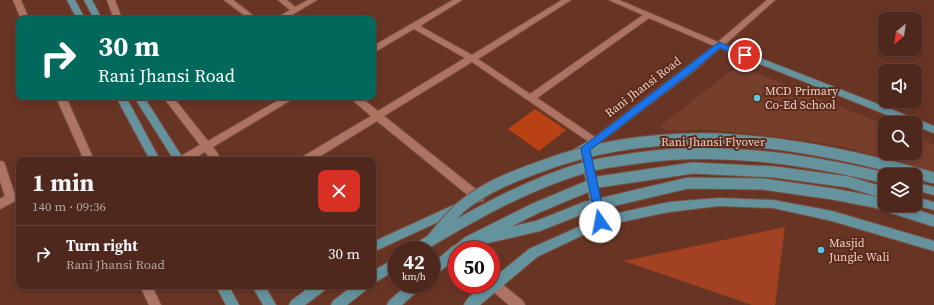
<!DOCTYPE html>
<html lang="en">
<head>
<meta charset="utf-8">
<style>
	body { margin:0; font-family:"Source Serif 4",serif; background:#553025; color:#f1f3f6; height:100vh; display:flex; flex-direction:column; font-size:15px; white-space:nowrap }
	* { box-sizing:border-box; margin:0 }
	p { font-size:13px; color:#b3a6a3 }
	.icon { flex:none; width:22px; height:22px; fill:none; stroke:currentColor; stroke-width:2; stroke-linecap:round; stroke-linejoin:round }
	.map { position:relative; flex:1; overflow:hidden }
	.side { position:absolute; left:16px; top:157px; width:360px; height:132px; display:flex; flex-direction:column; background:#4e281c; border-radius:8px; box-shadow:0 2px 6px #0003,0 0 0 1px #65443b }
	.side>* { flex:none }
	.banner { position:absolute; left:16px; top:16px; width:360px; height:84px; border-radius:8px; box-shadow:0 2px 6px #0003,0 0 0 1px #65443b; background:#00695c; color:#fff; overflow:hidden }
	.needle { width:26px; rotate:209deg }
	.buttons { position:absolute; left:878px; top:12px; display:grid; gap:8px }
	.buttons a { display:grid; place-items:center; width:44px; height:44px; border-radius:8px; background:#4e281c; box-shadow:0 2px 6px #0003,0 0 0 1px #65443b; font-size:20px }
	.speed { position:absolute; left:388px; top:241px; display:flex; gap:8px; font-size:20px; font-weight:700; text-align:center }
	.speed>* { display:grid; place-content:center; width:52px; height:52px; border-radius:50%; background:#4e281c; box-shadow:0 2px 6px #0003,0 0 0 1px #65443b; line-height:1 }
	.speed small { font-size:10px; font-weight:400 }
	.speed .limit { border:6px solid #d22; background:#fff; color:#111 }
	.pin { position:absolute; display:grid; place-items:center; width:34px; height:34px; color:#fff; margin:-17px; border:2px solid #fff; border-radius:50%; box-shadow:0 1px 4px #0007 }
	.me { position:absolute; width:44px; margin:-22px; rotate:348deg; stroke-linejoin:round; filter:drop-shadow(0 0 3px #0008) }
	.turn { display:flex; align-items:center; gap:14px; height:84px; padding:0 16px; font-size:18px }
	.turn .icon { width:52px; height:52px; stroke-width:2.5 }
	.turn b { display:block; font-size:28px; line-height:34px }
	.round { display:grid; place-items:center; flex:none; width:42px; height:42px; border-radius:8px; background:#553025 }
	.head { display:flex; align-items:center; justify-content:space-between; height:68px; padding:0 16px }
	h1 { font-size:24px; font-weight:700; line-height:30px }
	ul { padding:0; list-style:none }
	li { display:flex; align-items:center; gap:12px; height:56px; padding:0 16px; border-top:1px solid #65443b }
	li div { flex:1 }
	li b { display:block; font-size:15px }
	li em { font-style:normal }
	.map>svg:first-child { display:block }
</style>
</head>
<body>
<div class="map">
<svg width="934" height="305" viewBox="0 0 934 305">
	<rect width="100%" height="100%" fill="#683525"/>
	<polygon fill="#773e2c" points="749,70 885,125 885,153 915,153 915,137 934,145 934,172 841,146 772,136 701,129 667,131 660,126 731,71"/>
	<polygon fill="#a24222" points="785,227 775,305 752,305 624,261"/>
	<polygon fill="#ba4114" points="535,109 566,130 539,151 508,129"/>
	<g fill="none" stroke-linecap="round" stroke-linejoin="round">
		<g stroke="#7b5042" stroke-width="2">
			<g id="minor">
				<polygon points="13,0 21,0 29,19 21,19"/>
				<polygon points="107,0 115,0 122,19 114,19"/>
				<polygon points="224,0 233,0 258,19 249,19"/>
				<polygon points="278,0 287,0 295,7 308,0 317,0 285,19 275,19 290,10"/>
				<polygon points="453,0 462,0 420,26 472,55 562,0 571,0 478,59 530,94 643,15 609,0 619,0 718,42 767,0 775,0 722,47 719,48 649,18 537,98 598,139 600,142 598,145 595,146 472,62 384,116 483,195 484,198 483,201 479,202 475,201 377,121 314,160 301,160 302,157 371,116 349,97 360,97 378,111 465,58 414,29 373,53 373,46"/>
				<polygon points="56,97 66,97 94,160 84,160"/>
				<polygon points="163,97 173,97 208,141 284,97 296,97 213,147 222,160 211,160 205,152 191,160 178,160 179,157 200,145"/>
				<polygon points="0,161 4,162 16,198 15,201 0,209 0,199 5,196 0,181"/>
				<polygon points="494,279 498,281 523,301 525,305 509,305 490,289 488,284 491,284 491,280"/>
				<polygon points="140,286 152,286 161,305 149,305"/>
			</g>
		</g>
		<g stroke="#7b5042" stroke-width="2">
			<g id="major">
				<polygon points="67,0 75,0 85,19 77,19"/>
				<polygon points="84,0 92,0 102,19 94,19"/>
				<path d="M 719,42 L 934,126 L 934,133 L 915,126 L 915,123 L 907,123 L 720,48 L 695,70 L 590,150 L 604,216 L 669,202 L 719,198 L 773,200 L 832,211 L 934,241 L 934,251 L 832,221 L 773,208 L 719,206 L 669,212 L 602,226 L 537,257 L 480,305 L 464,305 C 467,297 482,284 491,284 L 491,280 L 529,249 L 594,220 L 581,155 L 574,155 L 573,152 L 574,149 L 592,139 Z"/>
				<polygon points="116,97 126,97 160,160 150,160"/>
				<polygon points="134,97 144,97 184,160 174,160"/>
				<polygon points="915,182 934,187 934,195 915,190"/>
				<polygon points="915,197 934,202 934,210 914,205 915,205"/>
				<polygon points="458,203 462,205 463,208 462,211 373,252 373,242"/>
				<polygon points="457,245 461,246 463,250 457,250 457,257 435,276 431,277 431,265 453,246"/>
				<polygon points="397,257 397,269 373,284 373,271"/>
				<polygon points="408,284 423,284 421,288 402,305 387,305 389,301"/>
				<polygon points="216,286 229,286 239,305 226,305"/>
				<polygon points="252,286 265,286 276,305 263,305"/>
				<polygon points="311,286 327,286 325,290 305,305 289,305 291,301"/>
				<polygon points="352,286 368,286 366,290 347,305 331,305 333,301"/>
			</g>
		</g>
		<use href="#minor" fill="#ad7463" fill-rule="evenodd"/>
		<use href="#major" fill="#64939d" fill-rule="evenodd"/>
		<g stroke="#7b5042" stroke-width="13" stroke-linecap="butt">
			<g id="major-bridge">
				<path d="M 433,238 C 442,227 451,216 461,207 C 485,187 514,176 542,166 C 672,118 804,141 934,178"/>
				<polyline points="468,242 538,226 586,207 688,183 763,184 833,194 875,202 934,221"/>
				<path d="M 415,250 C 469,217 525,185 586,167 C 600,163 616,161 631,159 C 716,146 801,158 885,178"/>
				<polyline points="458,250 468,242 536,208 598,182 693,168 775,172 848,182 885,193"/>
			</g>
		</g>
		<use href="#major-bridge" stroke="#64939d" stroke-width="11"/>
	</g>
	<polygon fill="#1a73e8" stroke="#114b97" points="719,42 749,55 748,57 742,57 720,48 694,70 590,150 606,222 604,225 600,226 597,225 581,149 582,147"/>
	<g fill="#5ac8e5" stroke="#5c2b1b" stroke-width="1.5">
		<circle cx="757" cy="98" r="4"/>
		<circle cx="821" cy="250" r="4"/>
	</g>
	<g text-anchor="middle" stroke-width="4" stroke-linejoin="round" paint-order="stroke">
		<g font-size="12" fill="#eccdc3" stroke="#5c2b1b">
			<text transform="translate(643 87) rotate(-37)" y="4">Rani Jhansi Road</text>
			<text x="713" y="146">Rani Jhansi Flyover</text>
		</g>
		<g font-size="12" fill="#eccdc3" stroke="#5c2b1b" text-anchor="start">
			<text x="765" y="95">MCD Primary<tspan x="765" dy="14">Co-Ed School</tspan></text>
			<text x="829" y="247">Masjid<tspan x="829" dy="14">Jungle Wali</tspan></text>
		</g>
	</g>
</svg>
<div class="buttons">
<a><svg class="needle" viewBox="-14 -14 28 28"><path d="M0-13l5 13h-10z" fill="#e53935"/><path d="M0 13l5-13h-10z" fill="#b3a6a3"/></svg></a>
<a><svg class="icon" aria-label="sound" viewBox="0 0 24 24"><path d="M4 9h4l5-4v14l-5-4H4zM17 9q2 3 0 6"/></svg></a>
<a><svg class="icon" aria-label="search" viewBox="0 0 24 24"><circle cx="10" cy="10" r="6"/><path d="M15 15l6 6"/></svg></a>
<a><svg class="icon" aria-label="layers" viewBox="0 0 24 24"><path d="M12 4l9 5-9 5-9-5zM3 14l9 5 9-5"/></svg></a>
</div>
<div class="speed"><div>42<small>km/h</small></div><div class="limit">50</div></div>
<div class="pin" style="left:745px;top:55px;background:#d93025"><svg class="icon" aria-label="arrive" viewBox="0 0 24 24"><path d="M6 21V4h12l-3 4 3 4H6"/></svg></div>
<svg class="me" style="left:600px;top:222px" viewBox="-20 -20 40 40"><circle r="19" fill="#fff"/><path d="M0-13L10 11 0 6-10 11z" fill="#1a73e8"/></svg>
<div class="banner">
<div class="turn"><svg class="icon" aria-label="right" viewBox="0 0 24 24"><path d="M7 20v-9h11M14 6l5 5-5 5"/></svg><div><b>30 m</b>Rani Jhansi Road</div></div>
</div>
<section class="side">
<div class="head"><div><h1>1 min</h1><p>140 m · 09:36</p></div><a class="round" style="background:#d93025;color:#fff"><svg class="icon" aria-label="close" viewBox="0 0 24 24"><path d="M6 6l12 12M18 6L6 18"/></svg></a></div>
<ul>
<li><svg class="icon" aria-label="right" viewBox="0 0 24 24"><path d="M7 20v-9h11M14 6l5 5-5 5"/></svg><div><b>Turn right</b><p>Rani Jhansi Road</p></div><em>30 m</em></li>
</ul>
</section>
</div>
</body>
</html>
